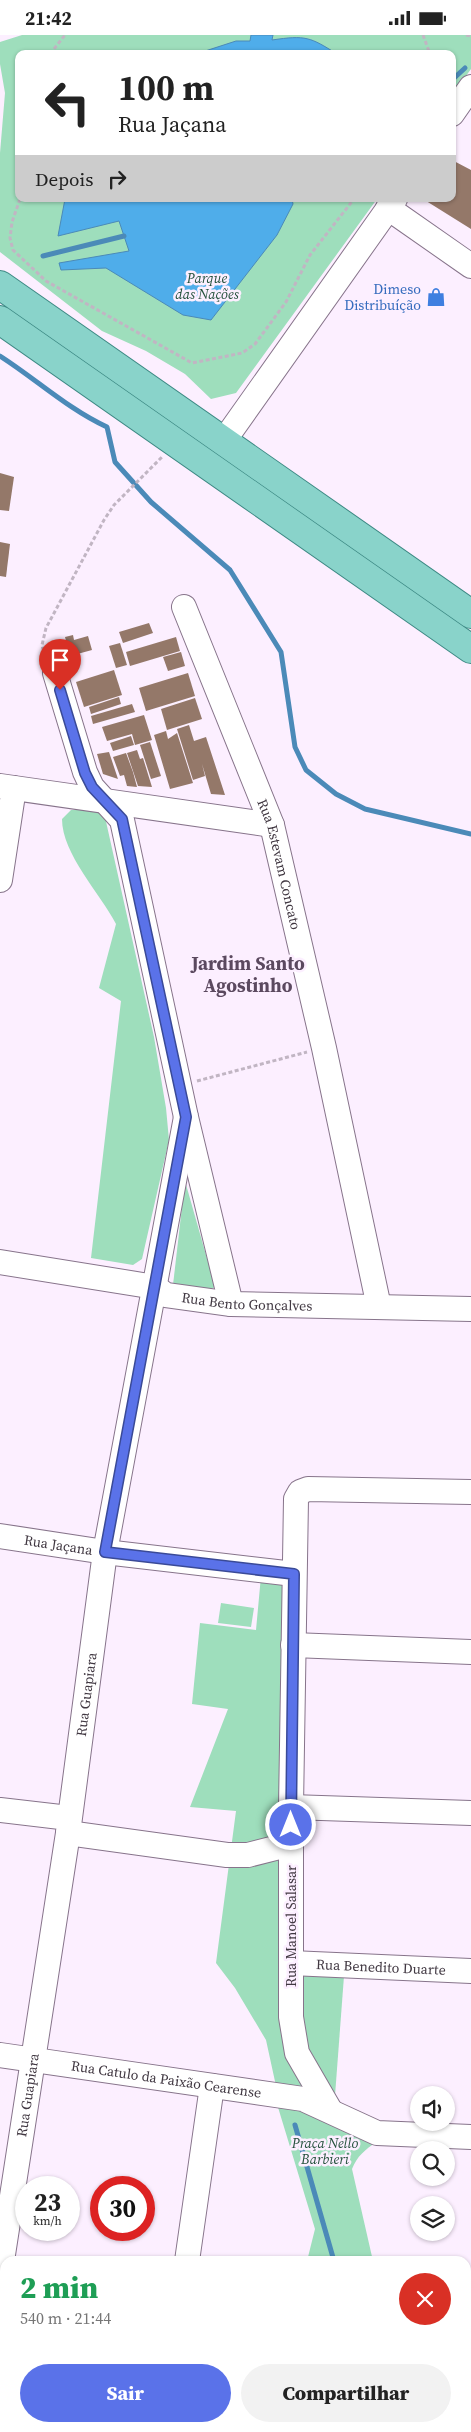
<!DOCTYPE html>
<html lang="pt">
<head>
<meta charset="utf-8">
<style>
	body { margin:0; font-family:"Source Serif 4",serif; background:#f2f2f2; color:#222; height:100vh; display:flex; flex-direction:column; font-size:19px; white-space:nowrap }
	* { box-sizing:border-box; margin:0 }
	p { font-size:16px; color:#767676 }
	.icon { flex:none; width:28px; height:28px; fill:none; stroke:currentColor; stroke-width:2; stroke-linecap:round; stroke-linejoin:round }
	.map { position:relative; flex:1; overflow:hidden }
	.sheet { position:absolute; left:0px; top:2221px; width:471px; height:176px; display:flex; flex-direction:column; background:#fff; border-radius:15px 15px 0 0; box-shadow:0 1px 4px #0004 }
	.sheet>* { flex:none }
	.banner { position:absolute; left:15px; top:15px; width:441px; height:152px; border-radius:10px; box-shadow:0 1px 4px #0004; background:#fff; color:#222; overflow:hidden }
	.fabs { position:absolute; left:410px; top:2051px; display:grid; gap:10px }
	.fabs a { display:grid; place-items:center; width:45px; height:45px; border-radius:50%; background:#fff; box-shadow:0 1px 4px #0004; font-size:25px }
	.speed { position:absolute; left:15px; top:2141px; display:flex; gap:10px; font-size:25px; font-weight:700; text-align:center }
	.speed>* { display:grid; place-content:center; width:65px; height:65px; border-radius:50%; background:#fff; box-shadow:0 1px 4px #0004; line-height:1 }
	.speed small { font-size:12px; font-weight:400 }
	.speed .limit { border:8px solid #d22; background:#fff; color:#111 }
	.pin { position:absolute; display:grid; place-items:center; width:42px; height:42px; color:#fff; margin:-51px -21px; border-radius:50% 50% 50% 0; rotate:-45deg; box-shadow:0 0 5px #0007 }
	.pin .icon { rotate:45deg }
	.me { position:absolute; width:55px; margin:-28px; rotate:0deg; stroke-linejoin:round; filter:drop-shadow(0 0 4px #0008) }
	.turn { display:flex; align-items:center; gap:18px; height:105px; padding:0 20px; font-size:22px }
	.turn .icon { width:65px; height:65px; stroke-width:2.5 }
	.turn b { display:block; font-size:35px; line-height:42px }
	.then { display:flex; align-items:center; height:48px; padding:0 20px; background:#0003; gap:10px; font-size:19px }
	.round { display:grid; place-items:center; flex:none; width:52px; height:52px; border-radius:26px; background:#f2f2f2 }
	.headline { display:flex; align-items:center; justify-content:space-between; height:85px; padding:0 20px }
	h1 { font-size:30px; font-weight:800; line-height:38px; color:#1e9e55 }
	.cta { display:flex; gap:10px; margin-top:auto; padding:10px 20px }
	.cta a { flex:1; height:58px; border-radius:30px; background:#5a72e9; color:#fff; font-size:20px; font-weight:800; line-height:58px; text-align:center }
	.cta a+a { background:#f2f2f2; color:#222 }
	.status { display:flex; justify-content:space-between; align-items:center; height:35px; padding:0 25px; background:#fff; direction:ltr }
	.status svg { height:14px; fill:currentColor }
	.map>svg:first-child { display:block }
</style>
</head>
<body>
<div class="status"><b>21:42</b><svg viewBox="0 0 49 12"><path d="M0 12V9h3v3zM5 12V6h3v6zM10 12V3h3v9zM15 12V0h3v12zM26 1h20v11H26zM47 4h2v5h-2z"/></svg></div>
<div class="map">
<svg width="471" height="2397" viewBox="0 0 471 2397">
	<rect width="100%" height="100%" fill="#fcefff"/>
	<g fill="#9edebc">
		<polygon points="22,0 471,0 471,34 453,59 452,19 19,19 19,164 377,164 236,358 211,364 185,339 146,316 102,296 0,217 0,118 5,58 0,29 0,7"/>
		<path d="M 71,775 L 95,775 L 105,782 L 154,1002 L 166,1073 L 169,1105 L 142,1224 L 133,1230 L 91,1223 L 121,966 L 99,953 L 116,889 C 100,858 62,819 62,784 Z"/>
		<polygon points="185,1146 214,1248 215,1252 209,1255 173,1250"/>
		<polygon points="261,1541 279,1547 286,1555 304,2055 276,2051 266,2005 235,1953 216,1928 236,1776 190,1772 228,1674 192,1669 200,1588 256,1595"/>
		<polygon points="221,1568 254,1573 251,1592 218,1588"/>
		<polygon points="298,1939 344,1941 334,2074 308,2027"/>
		<path d="M 290,2067 L 376,2107 C 365,2115 357,2121 352,2134 L 373,2226 L 307,2226 L 315,2194 L 277,2069 Z"/>
		<polygon points="466,2286 471,2286 471,2334 466,2338"/>
		<polygon points="466,2352 471,2354 471,2397 372,2397 370,2393 466,2392"/>
	</g>
	<g fill="#4fadea" stroke="#4b8ab8">
		<path d="M 251,0 L 273,0 L 272,5 C 306,0 310,2 337,19 L 196,19 L 236,6 L 250,6 Z"/>
		<polygon points="65,164 292,164 293,169 277,200 211,285 183,280 106,233 61,235 59,228 129,216 119,186 58,201"/>
	</g>
	<g fill="none" stroke-linecap="round" stroke-linejoin="round">
		<g stroke="#4b8ab8" stroke-width="5">
			<polyline points="452,45 465,33"/>
			<polyline points="43,221 124,201"/>
			<path d="M 0,321 C 36,344 68,374 107,392 L 115,427 L 151,467 L 230,535 L 281,617 L 295,712 L 306,735 L 336,759 L 365,774 L 471,799"/>
			<polyline points="295,2090 334,2226"/>
			<polyline points="394,2392 395,2397"/>
		</g>
	</g>
	<g fill="#947869">
		<polygon points="452,125 471,135 471,194 423,164 452,164"/>
		<polygon points="0,438 14,442 9,476 0,475"/>
		<polygon points="0,507 10,509 6,542 0,541"/>
		<polygon points="149,588 153,598 123,608 119,597"/>
		<polygon points="73,600 74,605 88,601 92,615 70,621 65,602"/>
		<polygon points="176,602 180,616 130,631 126,617"/>
		<polygon points="120,608 127,630 116,633 109,611"/>
		<polygon points="181,617 185,631 168,636 163,622"/>
		<polygon points="114,635 122,660 84,672 76,647"/>
		<polygon points="188,638 195,661 146,676 139,653"/>
		<polygon points="119,662 121,669 91,679 89,672"/>
		<polygon points="195,663 202,684 167,695 161,674"/>
		<polygon points="132,669 135,677 93,689 91,681"/>
		<polygon points="144,680 152,705 135,710 132,699 107,706 102,692"/>
		<polygon points="189,690 194,706 206,702 225,760 211,759 202,729 205,741 193,745 177,694"/>
		<polygon points="166,696 168,704 177,698 193,748 170,754 154,700"/>
		<polygon points="131,701 134,710 113,716 110,708"/>
		<polygon points="150,707 161,741 151,744 140,710"/>
		<polygon points="137,715 140,724 143,723 152,752 138,751 127,718"/>
		<polygon points="109,717 118,744 103,739 97,719"/>
		<polygon points="126,718 133,737 137,752 127,751 124,740 120,741 113,722"/>
	</g>
	<g fill="none" stroke-linecap="round" stroke-linejoin="round">
		<g stroke="#87748b" stroke-width="26">
			<g id="minor">
				<polyline points="452,79 471,52"/>
				<polyline points="388,173 471,231"/>
				<polyline points="223,407 395,164"/>
				<path id="s1" d="M 184,572 L 272,790 L 324,1013 L 379,1272"/>
				<polyline points="55,638 85,737 92,752 122,785 186,1082 231,1269"/>
				<polyline points="0,751 272,790"/>
				<polyline points="0,845 14,753"/>
				<path id="s2" d="M 0,1227 L 155,1252 L 166,1260 L 231,1269 L 471,1274"/>
				<path id="s3" d="M 0,1501 L 105,1517 L 294,1539"/>
				<polyline points="293,1610 471,1617"/>
				<polyline points="291,1772 471,1778"/>
				<polyline points="0,1775 69,1783"/>
				<polyline points="68,1798 227,1820 248,1820 291,1809"/>
				<path id="s4" d="M 291,1928 L 471,1936"/>
				<path id="s5" d="M 0,2020 L 303,2064 L 377,2098 L 471,2102"/>
				<polyline points="330,2075 297,2018 291,1982 291,1772 296,1464 300,1457 308,1454 471,1457"/>
				<polyline points="187,2226 212,2051"/>
				<path id="s6" d="M 0,2239 L 68,1798 L 105,1517 L 186,1082"/>
				<polyline points="0,2330 5,2332"/>
				<polyline points="139,2392 150,2397"/>
			</g>
		</g>
		<g stroke="#3d8984" stroke-width="30">
			<g id="major">
				<polyline points="0,250 471,579"/>
				<polyline points="0,285 471,614"/>
			</g>
		</g>
		<g stroke="#c1b5c3" stroke-width="3" stroke-dasharray="4 2.5" stroke-linecap="butt">
			<polyline points="423,0 430,19"/>
			<polyline points="466,0 471,1"/>
			<polyline points="50,19 65,0"/>
			<polyline points="20,164 12,187 10,203 13,215 46,246 192,328 242,318 255,309 286,267 310,220 354,164"/>
			<polyline points="45,622 42,610 46,593 104,485 114,470 162,422"/>
			<polyline points="197,1046 307,1017"/>
		</g>
		<use href="#minor" stroke="#fff" stroke-width="24"/>
		<use href="#major" stroke="#89d3ca" stroke-width="28"/>
	</g>
	<g fill="none" stroke-linecap="round" stroke-linejoin="round">
		<g stroke="#3a4a97" stroke-width="12">
			<polyline id="route" points="60,655 85,738 92,752 122,784 186,1082 105,1517 294,1539 291,1790"/>
		</g>
		<use href="#route" stroke="#5a72e9" stroke-width="9"/>
	</g>
	<defs>
		<g id="shop-bare" transform="scale(1.5)"><path d="M-5-2.5h2.3a2.7 3.5 0 0 1 5.4 0H5L5.5 6h-11ZM-1.5-2.5h3a1.5 2.3 0 0 0-3 0Z" fill="#3f7fe0" stroke="#fcefff" stroke-width="2.5" paint-order="stroke"/></g>
	</defs>
	<g fill-rule="evenodd">
		<use href="#shop-bare" x="436" y="262"/>
	</g>
	<g text-anchor="middle" stroke-width="5" stroke-linejoin="round" paint-order="stroke">
		<g font-size="14" font-style="italic" fill="#24513c" stroke="#fcefff">
			<text x="207" y="248">Parque<tspan x="207" dy="16">das Nações</tspan></text>
			<text x="325" y="2113">Praça Nello<tspan x="325" dy="16">Barbieri</tspan></text>
		</g>
		<g font-size="14" fill="#366cbe" stroke="#fcefff" text-anchor="end">
			<text x="421" y="259">Dimeso<tspan x="421" dy="16">Distribuíção</tspan></text>
		</g>
		<g font-size="14" fill="#413842" stroke="#fcefff">
			<text dy="5" stroke="none"><textPath href="#s1" startOffset="275">Rua Estevam Concato</textPath></text>
			<text dy="5" stroke="none"><textPath href="#s2" startOffset="252">Rua Bento Gonçalves</textPath></text>
			<text dy="5" stroke="none"><textPath href="#s3" startOffset="59">Rua Jaçana</textPath></text>
			<text dy="5" stroke="none"><textPath href="#s6" startOffset="586">Rua Guapiara</textPath></text>
			<text transform="translate(291 1891) rotate(-90)" y="5">Rua Manoel Salasar</text>
			<text dy="5" stroke="none"><textPath href="#s4" startOffset="90">Rua Benedito Duarte</textPath></text>
			<text dy="5" stroke="none"><textPath href="#s5" startOffset="168">Rua Catulo da Paixão Cearense</textPath></text>
			<text dy="5" stroke="none"><textPath href="#s6" startOffset="181">Rua Guapiara</textPath></text>
		</g>
		<g font-size="19" font-weight="bold" fill="#5b495f" stroke="#fcefff">
			<text x="248" y="935">Jardim Santo<tspan x="248" dy="22">Agostinho</tspan></text>
		</g>
	</g>
</svg>
<div class="fabs">
<a><svg class="icon" aria-label="sound" viewBox="0 0 24 24"><path d="M4 9h4l5-4v14l-5-4H4zM17 9q2 3 0 6"/></svg></a>
<a><svg class="icon" aria-label="search" viewBox="0 0 24 24"><circle cx="10" cy="10" r="6"/><path d="M15 15l6 6"/></svg></a>
<a><svg class="icon" aria-label="layers" viewBox="0 0 24 24"><path d="M12 4l9 5-9 5-9-5zM3 14l9 5 9-5"/></svg></a>
</div>
<div class="speed"><div>23<small>km/h</small></div><div class="limit">30</div></div>
<div class="pin" style="left:60px;top:655px;background:#d93025"><svg class="icon" aria-label="arrive" viewBox="0 0 24 24"><path d="M6 21V4h12l-3 4 3 4H6"/></svg></div>
<svg class="me" style="left:291px;top:1790px" viewBox="-20 -20 40 40"><circle r="17" fill="#5a72e9" stroke="#fff" stroke-width="3"/><path d="M0-11L8 9 0 5-8 9z" fill="#fff"/></svg>
<div class="banner">
<div class="turn"><svg class="icon" aria-label="left" viewBox="0 0 24 24"><path d="M17 20v-9H6M10 6l-5 5 5 5"/></svg><div><b>100 m</b>Rua Jaçana</div></div>
<div class="then">Depois<svg class="icon" aria-label="right" viewBox="0 0 24 24"><path d="M7 20v-9h11M14 6l5 5-5 5"/></svg></div>
</div>
<section class="sheet">
<div class="headline"><div><h1>2 min</h1><p>540 m · 21:44</p></div><a class="round" style="background:#d93025;color:#fff"><svg class="icon" aria-label="close" viewBox="0 0 24 24"><path d="M6 6l12 12M18 6L6 18"/></svg></a></div>
<div class="cta"><a>Sair</a><a>Compartilhar</a></div>
</section>
</div>
</body>
</html>
